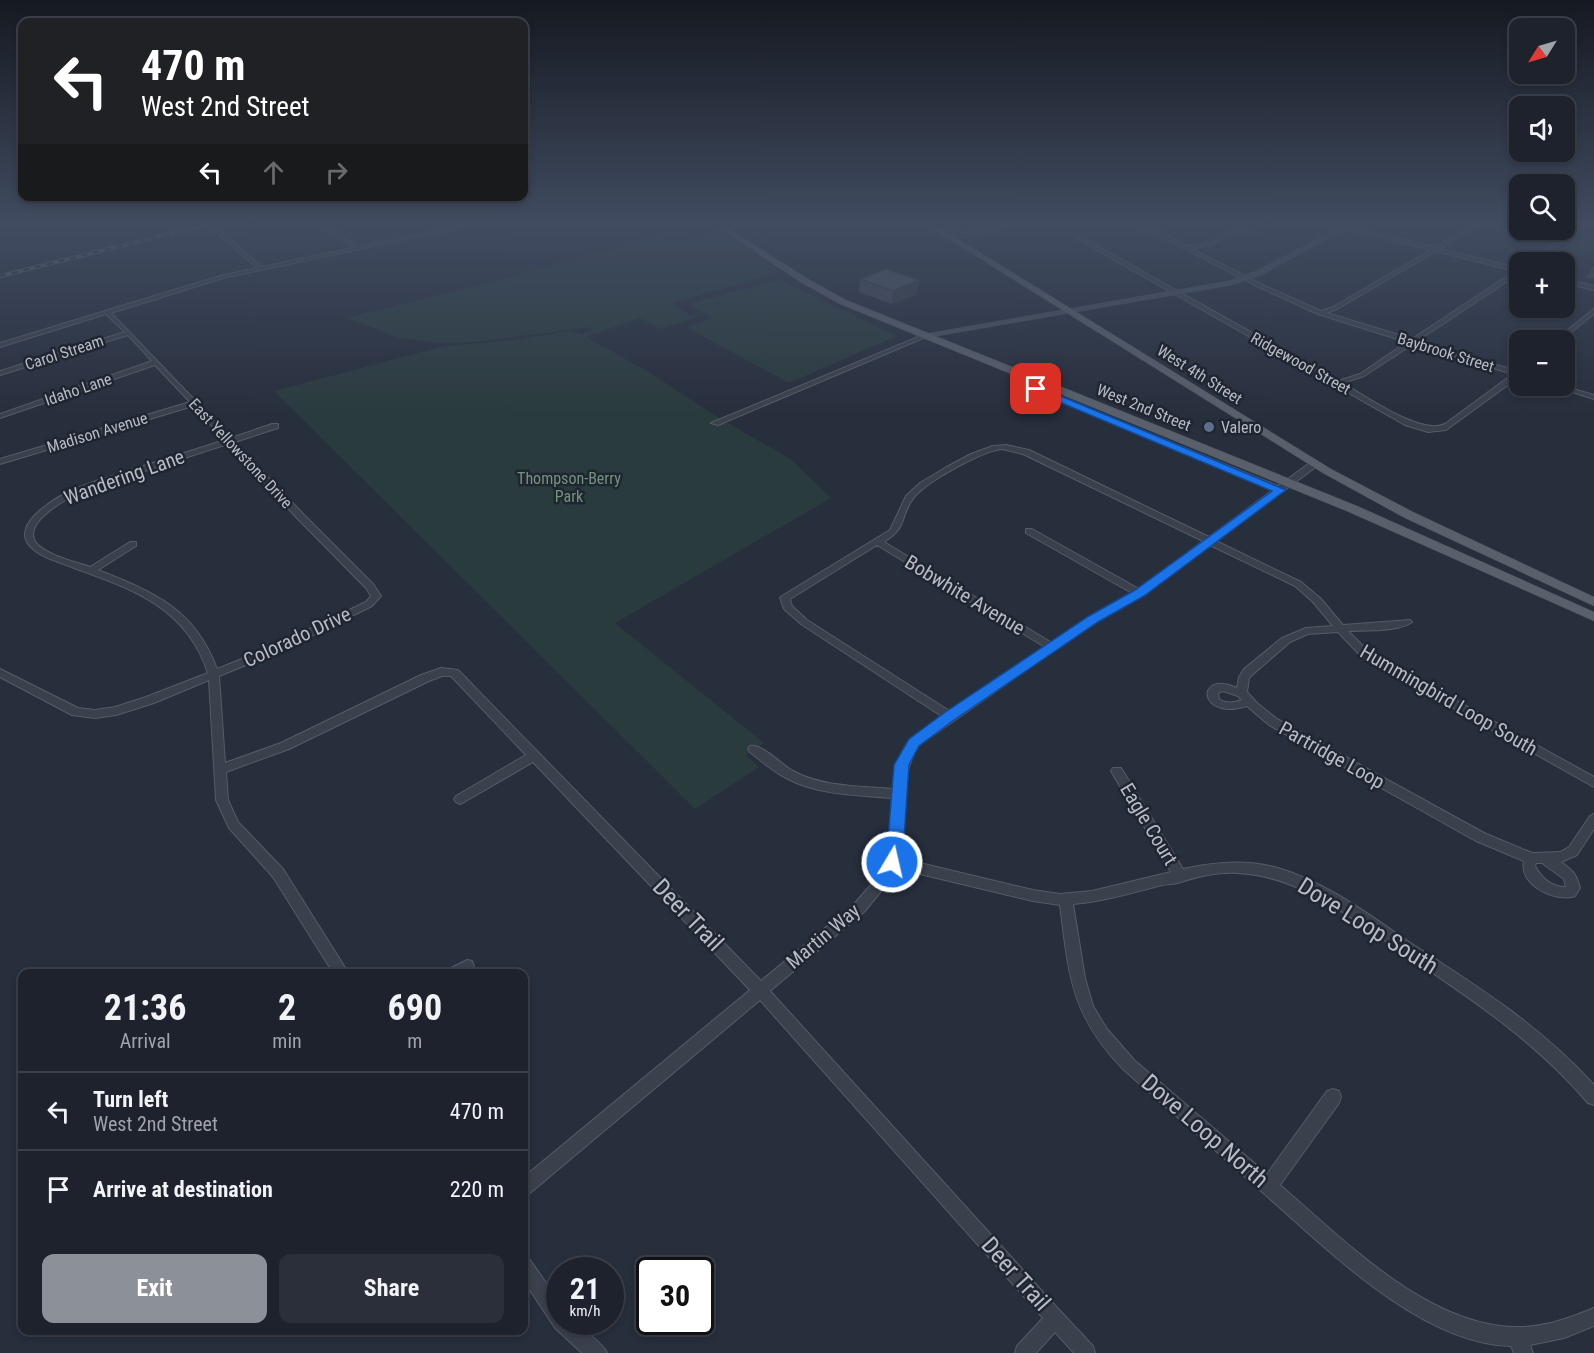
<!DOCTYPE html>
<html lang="en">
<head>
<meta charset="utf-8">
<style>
	body { margin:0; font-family:"Roboto Condensed",sans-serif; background:#2a2f39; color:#f1f3f6; height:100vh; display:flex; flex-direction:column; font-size:22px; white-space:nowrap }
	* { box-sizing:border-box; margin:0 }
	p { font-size:20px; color:#a0a4aa }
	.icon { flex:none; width:33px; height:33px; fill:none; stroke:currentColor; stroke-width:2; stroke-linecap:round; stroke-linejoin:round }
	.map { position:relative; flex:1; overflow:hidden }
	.sheet { position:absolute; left:18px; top:969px; width:510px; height:366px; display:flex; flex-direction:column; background:#1d222d; border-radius:12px; box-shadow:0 3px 9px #0003,0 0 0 2px #3b3f49 }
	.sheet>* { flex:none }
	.guide { position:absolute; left:18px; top:18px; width:510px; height:183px; border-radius:12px; box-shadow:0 3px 9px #0003,0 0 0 2px #3b3f49; background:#202124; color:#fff; overflow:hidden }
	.needle { width:39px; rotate:233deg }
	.buttons { position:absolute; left:1509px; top:18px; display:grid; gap:12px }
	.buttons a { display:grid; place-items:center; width:66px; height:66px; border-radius:12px; background:#1d222d; box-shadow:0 3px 9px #0003,0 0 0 2px #3b3f49; font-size:30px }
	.speed { position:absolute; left:546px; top:1257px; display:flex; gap:12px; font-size:30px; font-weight:700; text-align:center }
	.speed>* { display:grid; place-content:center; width:78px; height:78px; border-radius:50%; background:#1d222d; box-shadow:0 3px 9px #0003,0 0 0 2px #3b3f49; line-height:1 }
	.speed small { font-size:15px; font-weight:400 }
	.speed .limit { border:3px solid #111; border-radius:9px; background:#fff; color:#111 }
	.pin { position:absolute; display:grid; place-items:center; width:51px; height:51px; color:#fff; margin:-26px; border-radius:12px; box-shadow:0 3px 9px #0006 }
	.me { position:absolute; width:66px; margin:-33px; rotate:9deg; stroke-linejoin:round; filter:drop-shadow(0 0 4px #0008) }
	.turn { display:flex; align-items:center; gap:21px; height:126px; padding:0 24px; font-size:27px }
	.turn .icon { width:78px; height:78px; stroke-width:2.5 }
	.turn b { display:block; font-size:42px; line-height:51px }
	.lanes { display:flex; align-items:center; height:57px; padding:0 24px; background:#0003; justify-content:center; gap:30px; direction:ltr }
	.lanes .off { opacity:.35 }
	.eta { display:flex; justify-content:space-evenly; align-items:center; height:102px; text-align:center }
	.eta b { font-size:36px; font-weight:700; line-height:42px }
	.primary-button { display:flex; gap:12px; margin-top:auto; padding:12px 24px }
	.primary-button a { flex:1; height:69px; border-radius:12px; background:#8c9099; color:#fff; font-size:24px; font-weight:700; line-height:69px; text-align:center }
	.primary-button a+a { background:#2a2f39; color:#f1f3f6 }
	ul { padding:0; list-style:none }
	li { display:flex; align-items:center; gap:18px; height:78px; padding:0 24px; border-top:2px solid #3b3f49 }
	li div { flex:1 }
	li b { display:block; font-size:22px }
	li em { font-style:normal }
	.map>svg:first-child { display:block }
</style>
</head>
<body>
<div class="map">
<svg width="1594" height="1353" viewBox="0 0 1594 1353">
	<rect width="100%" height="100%" fill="#272e3c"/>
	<g fill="#2a3b3e">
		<polygon points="723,233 782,271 672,303 694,318 661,329 640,318 586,337 647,371 711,413 792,460 831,498 615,623 764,743 746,755 759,767 695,809 274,391 445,346 514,340 570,331 582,334 592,330 593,327 475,342 438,343 400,338 347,318 476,286 658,236 676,244"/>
		<polygon points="1581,234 1594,237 1594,260 1591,257 1559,250"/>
		<polygon points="780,280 897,336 789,383 687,328 712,318 688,304"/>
	</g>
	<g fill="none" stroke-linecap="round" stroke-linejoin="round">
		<g stroke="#565c67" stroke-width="2">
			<g id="street">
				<path d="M 213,226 L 218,226 L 217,228 L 262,267 L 353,248 L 321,226 L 326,226 L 359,247 L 458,226 L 468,226 L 223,278 L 111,313 L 231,438 L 272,424 L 278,424 L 278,428 L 235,442 L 304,515 L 373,584 L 381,596 L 372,606 L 280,651 L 219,676 L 225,763 L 281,743 L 421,675 L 441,668 L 458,670 L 761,981 L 854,904 L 877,878 L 882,868 L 889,848 L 892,798 C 858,795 819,795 788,779 C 774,772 762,762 750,752 L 748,749 L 750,746 C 761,743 782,765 793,771 C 822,787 860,786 893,789 C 894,773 898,752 911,739 C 920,731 933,724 943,717 L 801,624 L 784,609 L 780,598 L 782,596 L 890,530 L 906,496 L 920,483 L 945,468 L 971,454 L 993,446 L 1006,445 L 1029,450 L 1209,537 L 1273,490 L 1034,390 L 1034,388 L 1038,388 L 1278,486 L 1311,462 L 1317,462 L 1317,466 L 1216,541 L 1301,582 L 1320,598 L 1343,625 L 1410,620 L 1412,622 C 1399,632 1365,630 1348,631 L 1369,652 L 1594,777 L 1594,787 L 1361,656 L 1338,632 L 1308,634 L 1290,642 L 1252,675 L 1249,678 L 1247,692 L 1257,703 L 1277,719 L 1484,833 L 1532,853 L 1560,852 L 1569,847 L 1590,816 L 1594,814 L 1594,829 L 1577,855 L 1561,862 C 1573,871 1576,873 1580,888 L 1575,896 C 1555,903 1518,884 1524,861 L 1476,841 L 1269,725 L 1247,706 C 1204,720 1196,681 1224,684 C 1228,684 1233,687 1237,688 L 1239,677 L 1244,669 L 1282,638 L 1306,628 L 1333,626 L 1313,602 L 1295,586 L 1210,545 L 1142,595 L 1096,621 L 918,746 C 897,781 909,820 899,858 L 1033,890 L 1060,894 L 1092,891 L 1171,872 L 1111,771 L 1113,768 L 1121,768 L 1183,869 C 1214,862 1247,859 1278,868 C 1328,883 1369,915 1412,944 C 1477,986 1542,1027 1594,1085 L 1594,1105 L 1588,1103 C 1533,1039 1471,999 1402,952 C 1351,918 1301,876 1237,873 C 1219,872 1200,876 1184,881 C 1178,884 1169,884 1162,885 C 1132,893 1104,901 1073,904 L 1085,978 L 1093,1006 L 1107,1029 L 1134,1060 L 1267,1174 L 1327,1091 L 1333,1089 L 1339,1091 L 1341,1097 L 1339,1103 L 1280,1185 C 1344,1240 1429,1328 1519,1327 C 1545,1327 1570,1318 1594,1308 L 1594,1326 L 1564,1338 L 1530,1345 L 1533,1353 L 1514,1353 L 1511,1346 C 1420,1344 1325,1247 1260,1190 C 1215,1150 1169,1110 1124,1070 C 1071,1016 1069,976 1060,905 L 1033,901 L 895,868 L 886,885 L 864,912 L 770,991 L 1061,1312 L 1093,1346 L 1095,1353 L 1074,1353 L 1055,1332 L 1036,1353 L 1015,1353 L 1017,1346 L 1043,1318 L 760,1000 L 530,1193 L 524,1195 L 524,1177 L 750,990 L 533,762 L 464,802 L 460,804 L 456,802 L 454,799 L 456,796 L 526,755 L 451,676 L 442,676 L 429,681 L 289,749 L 226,772 L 228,800 L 238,822 L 283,869 L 349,974 L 334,974 L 273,877 L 229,828 L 216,800 L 209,680 L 154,703 L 116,715 L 95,718 L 72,715 L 0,677 L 0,669 L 78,708 L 95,710 L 115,707 L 146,697 L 208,673 C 187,608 133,589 74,568 C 60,562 41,558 30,546 C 9,523 60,495 77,488 C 93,481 109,477 125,472 C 158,461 191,451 225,440 L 193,406 L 0,464 L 0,459 L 190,402 L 155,365 L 0,418 L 0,414 L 152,361 L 128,335 L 0,375 L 0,371 L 125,332 L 106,314 L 0,347 L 0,343 L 220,276 L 257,268 L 212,229 ZM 228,444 L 298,519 L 366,588 L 371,596 L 366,602 L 272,647 L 217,669 C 195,609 154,592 98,570 L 136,546 L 136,542 L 130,542 L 90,567 C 76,562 46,555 36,543 C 21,522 69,497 84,491 C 99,485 116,480 132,475 C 164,465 196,454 228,444 ZM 1002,449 L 1023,454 L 1203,541 L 1139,589 L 1032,529 L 1026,529 L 1026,533 L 1132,593 L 1090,617 L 1052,643 L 884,542 C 908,526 899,520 912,500 C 923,483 982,451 1002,449 ZM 877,545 L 1045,647 L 951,712 L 807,620 L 792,606 L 790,599 ZM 1223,691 L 1238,696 L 1242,700 C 1234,703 1226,704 1219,699 L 1218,693 ZM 1536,863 L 1542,863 L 1564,879 L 1566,887 C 1552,887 1542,879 1535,866 Z"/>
				<polygon points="945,226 950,226 963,234 1003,226 1013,226 952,240 950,237 958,235"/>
				<path d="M 1140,226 L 1147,226 L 1187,246 L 1208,243 L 1242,226 L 1248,226 L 1211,245 L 1192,249 L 1265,286 L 1321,311 L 1333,307 L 1431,250 L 1344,228 L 1344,226 L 1435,247 L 1471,226 L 1477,226 L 1440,249 L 1520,268 L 1520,273 L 1417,341 L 1517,371 L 1520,370 L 1520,376 L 1446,430 L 1428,432 L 1405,425 L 1076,238 L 1081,237 L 1338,381 L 1360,374 L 1407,342 L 1318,314 L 1261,288 ZM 1436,251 L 1515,271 L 1412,339 L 1327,313 L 1337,309 ZM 1413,344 L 1513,374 L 1445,424 C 1422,436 1365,396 1343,383 L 1364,376 Z"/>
				<polygon points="1580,226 1586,226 1533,262 1528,262"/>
				<polygon points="1564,279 1594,286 1594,290 1564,283"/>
				<polygon points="1594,309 1594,314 1561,340 1555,340"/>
				<polygon points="923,335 928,336 718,425 711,423"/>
				<polygon points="1554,386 1563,386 1594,395 1594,399"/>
				<path d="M 467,960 L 472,961 L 474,966 C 469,976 457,974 447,974 L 449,969 Z"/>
				<path d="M 524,1257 L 530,1260 L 560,1303 L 560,1322 L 574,1322 C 583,1330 603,1343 607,1353 L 582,1353 L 555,1328 L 524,1281 Z"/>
			</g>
		</g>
		<g stroke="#444a55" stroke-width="1">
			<polygon id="secondary" points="1342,226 1350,226 1262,275 1232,285 925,338 921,336 925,334 1228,281 1256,271"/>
		</g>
		<g stroke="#444a55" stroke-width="1">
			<g id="primary">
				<polygon points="716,226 725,226 808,279 846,300 1357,506 1594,612 1594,621 1349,512 840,304 802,283"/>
				<polygon points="928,226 937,226 1331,469 1413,512 1594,597 1594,606 1405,518 1323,473"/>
			</g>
		</g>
		<use href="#street" fill="#3b414c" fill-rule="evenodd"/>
		<use href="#secondary" fill="#49505f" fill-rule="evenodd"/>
		<use href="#primary" fill="#59606c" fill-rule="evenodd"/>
		<g stroke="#5e6573" stroke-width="4">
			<polyline id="rail" points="0,276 201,226"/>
		</g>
		<use href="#rail" stroke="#202631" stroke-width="2" stroke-dasharray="6" stroke-linecap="butt"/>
	</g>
	<g fill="#434a57">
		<polygon points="1594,266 1594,279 1586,278 1592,268"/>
		<polygon points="860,279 917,294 892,304 859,292"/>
	</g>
	<polygon fill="#373c47" points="919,280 917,294 892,304 893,291"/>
	<polygon fill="#4e5665" stroke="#373c47" stroke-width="1.5" points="886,269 919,280 893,291 860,279"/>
	<linearGradient id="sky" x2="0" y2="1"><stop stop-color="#151921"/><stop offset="0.54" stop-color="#414c61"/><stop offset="1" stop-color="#414c61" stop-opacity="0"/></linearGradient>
	<rect width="1594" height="415" fill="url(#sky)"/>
	<polygon fill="#1a73e8" stroke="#114b97" stroke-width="1.5" points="1033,387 1039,387 1286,490 1144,596 1098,622 954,720 919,746 909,765 904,839 897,867 892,869 886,867 883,862 888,839 894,765 909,739 944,713 1089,616 1135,590 1272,491 1033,391"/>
	<circle fill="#5c6f8a" stroke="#202631" stroke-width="2" cx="1209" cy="427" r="6"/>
	<g text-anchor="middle" stroke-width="5" stroke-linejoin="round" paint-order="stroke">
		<g font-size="16" fill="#b7bcc7" stroke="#202631">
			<text transform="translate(64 352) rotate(-18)" y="6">Carol Stream</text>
			<text transform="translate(1446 352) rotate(17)" y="6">Baybrook Street</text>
			<text transform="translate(1301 363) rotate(29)" y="6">Ridgewood Street</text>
			<text transform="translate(1200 374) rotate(32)" y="6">West 4th Street</text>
			<text transform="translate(78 389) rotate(-19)" y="6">Idaho Lane</text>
			<text transform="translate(1144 407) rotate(22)" y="6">West 2nd Street</text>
			<text transform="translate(97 432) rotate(-17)" y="6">Madison Avenue</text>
			<text transform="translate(241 453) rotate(47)" y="6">East Yellowstone Drive</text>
		</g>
		<g font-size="16" fill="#b7bcc7" stroke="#202631" text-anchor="start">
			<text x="1221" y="433">Valero</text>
		</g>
		<g font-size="16" fill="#71957c" stroke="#202631">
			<text x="569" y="484">Thompson-Berry<tspan x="569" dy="18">Park</tspan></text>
		</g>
		<g font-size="20" fill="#b7bcc7" stroke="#202631">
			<text transform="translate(124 477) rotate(-20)" y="7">Wandering Lane</text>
			<text transform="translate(965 595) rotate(31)" y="7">Bobwhite Avenue</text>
			<text transform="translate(297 637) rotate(-25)" y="7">Colorado Drive</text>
			<text transform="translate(1449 700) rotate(30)" y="7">Hummingbird Loop South</text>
			<text transform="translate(1332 755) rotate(29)" y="7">Partridge Loop</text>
			<text transform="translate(1149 824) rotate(59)" y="7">Eagle Court</text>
			<text transform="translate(823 936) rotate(-40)" y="7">Martin Way</text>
		</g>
		<g font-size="24" fill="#b7bcc7" stroke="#202631">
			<text transform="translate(688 915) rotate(46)" y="8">Deer Trail</text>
			<text transform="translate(1368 926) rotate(32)" y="8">Dove Loop South</text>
			<text transform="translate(1205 1131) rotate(41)" y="8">Dove Loop North</text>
			<text transform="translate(1016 1274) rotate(48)" y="8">Deer Trail</text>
		</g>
	</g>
</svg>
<div class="buttons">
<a><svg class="needle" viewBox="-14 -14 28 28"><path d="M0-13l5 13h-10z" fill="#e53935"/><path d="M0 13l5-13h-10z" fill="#a0a4aa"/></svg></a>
<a><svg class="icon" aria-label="sound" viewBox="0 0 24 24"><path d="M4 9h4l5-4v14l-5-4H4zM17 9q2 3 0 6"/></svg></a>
<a><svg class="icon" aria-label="search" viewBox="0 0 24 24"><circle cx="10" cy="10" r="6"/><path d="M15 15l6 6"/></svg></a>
<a>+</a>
<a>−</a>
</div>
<div class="speed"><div>21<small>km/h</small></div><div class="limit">30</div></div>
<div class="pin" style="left:1036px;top:389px;background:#d93025"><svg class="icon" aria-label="arrive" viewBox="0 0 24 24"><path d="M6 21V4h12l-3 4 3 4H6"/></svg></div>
<svg class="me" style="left:892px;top:862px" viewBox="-20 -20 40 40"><circle r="17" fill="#1a73e8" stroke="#fff" stroke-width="3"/><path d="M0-11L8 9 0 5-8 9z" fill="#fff"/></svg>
<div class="guide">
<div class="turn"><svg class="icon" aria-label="left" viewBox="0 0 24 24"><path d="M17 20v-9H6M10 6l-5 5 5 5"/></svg><div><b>470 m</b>West 2nd Street</div></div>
<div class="lanes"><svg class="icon" aria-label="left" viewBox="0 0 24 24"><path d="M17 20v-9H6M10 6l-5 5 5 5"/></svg><svg class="icon off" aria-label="ahead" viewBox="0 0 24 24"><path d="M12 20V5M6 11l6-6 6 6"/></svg><svg class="icon off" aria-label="right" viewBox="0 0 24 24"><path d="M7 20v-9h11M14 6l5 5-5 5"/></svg></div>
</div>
<section class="sheet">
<div class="eta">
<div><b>21:36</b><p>Arrival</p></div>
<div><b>2</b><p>min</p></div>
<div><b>690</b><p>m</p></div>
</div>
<ul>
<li><svg class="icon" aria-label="left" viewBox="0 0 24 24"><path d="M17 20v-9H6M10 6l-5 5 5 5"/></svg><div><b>Turn left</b><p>West 2nd Street</p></div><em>470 m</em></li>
<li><svg class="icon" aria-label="arrive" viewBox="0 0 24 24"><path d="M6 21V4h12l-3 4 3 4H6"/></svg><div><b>Arrive at destination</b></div><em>220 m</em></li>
</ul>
<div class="primary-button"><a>Exit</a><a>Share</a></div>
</section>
</div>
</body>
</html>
